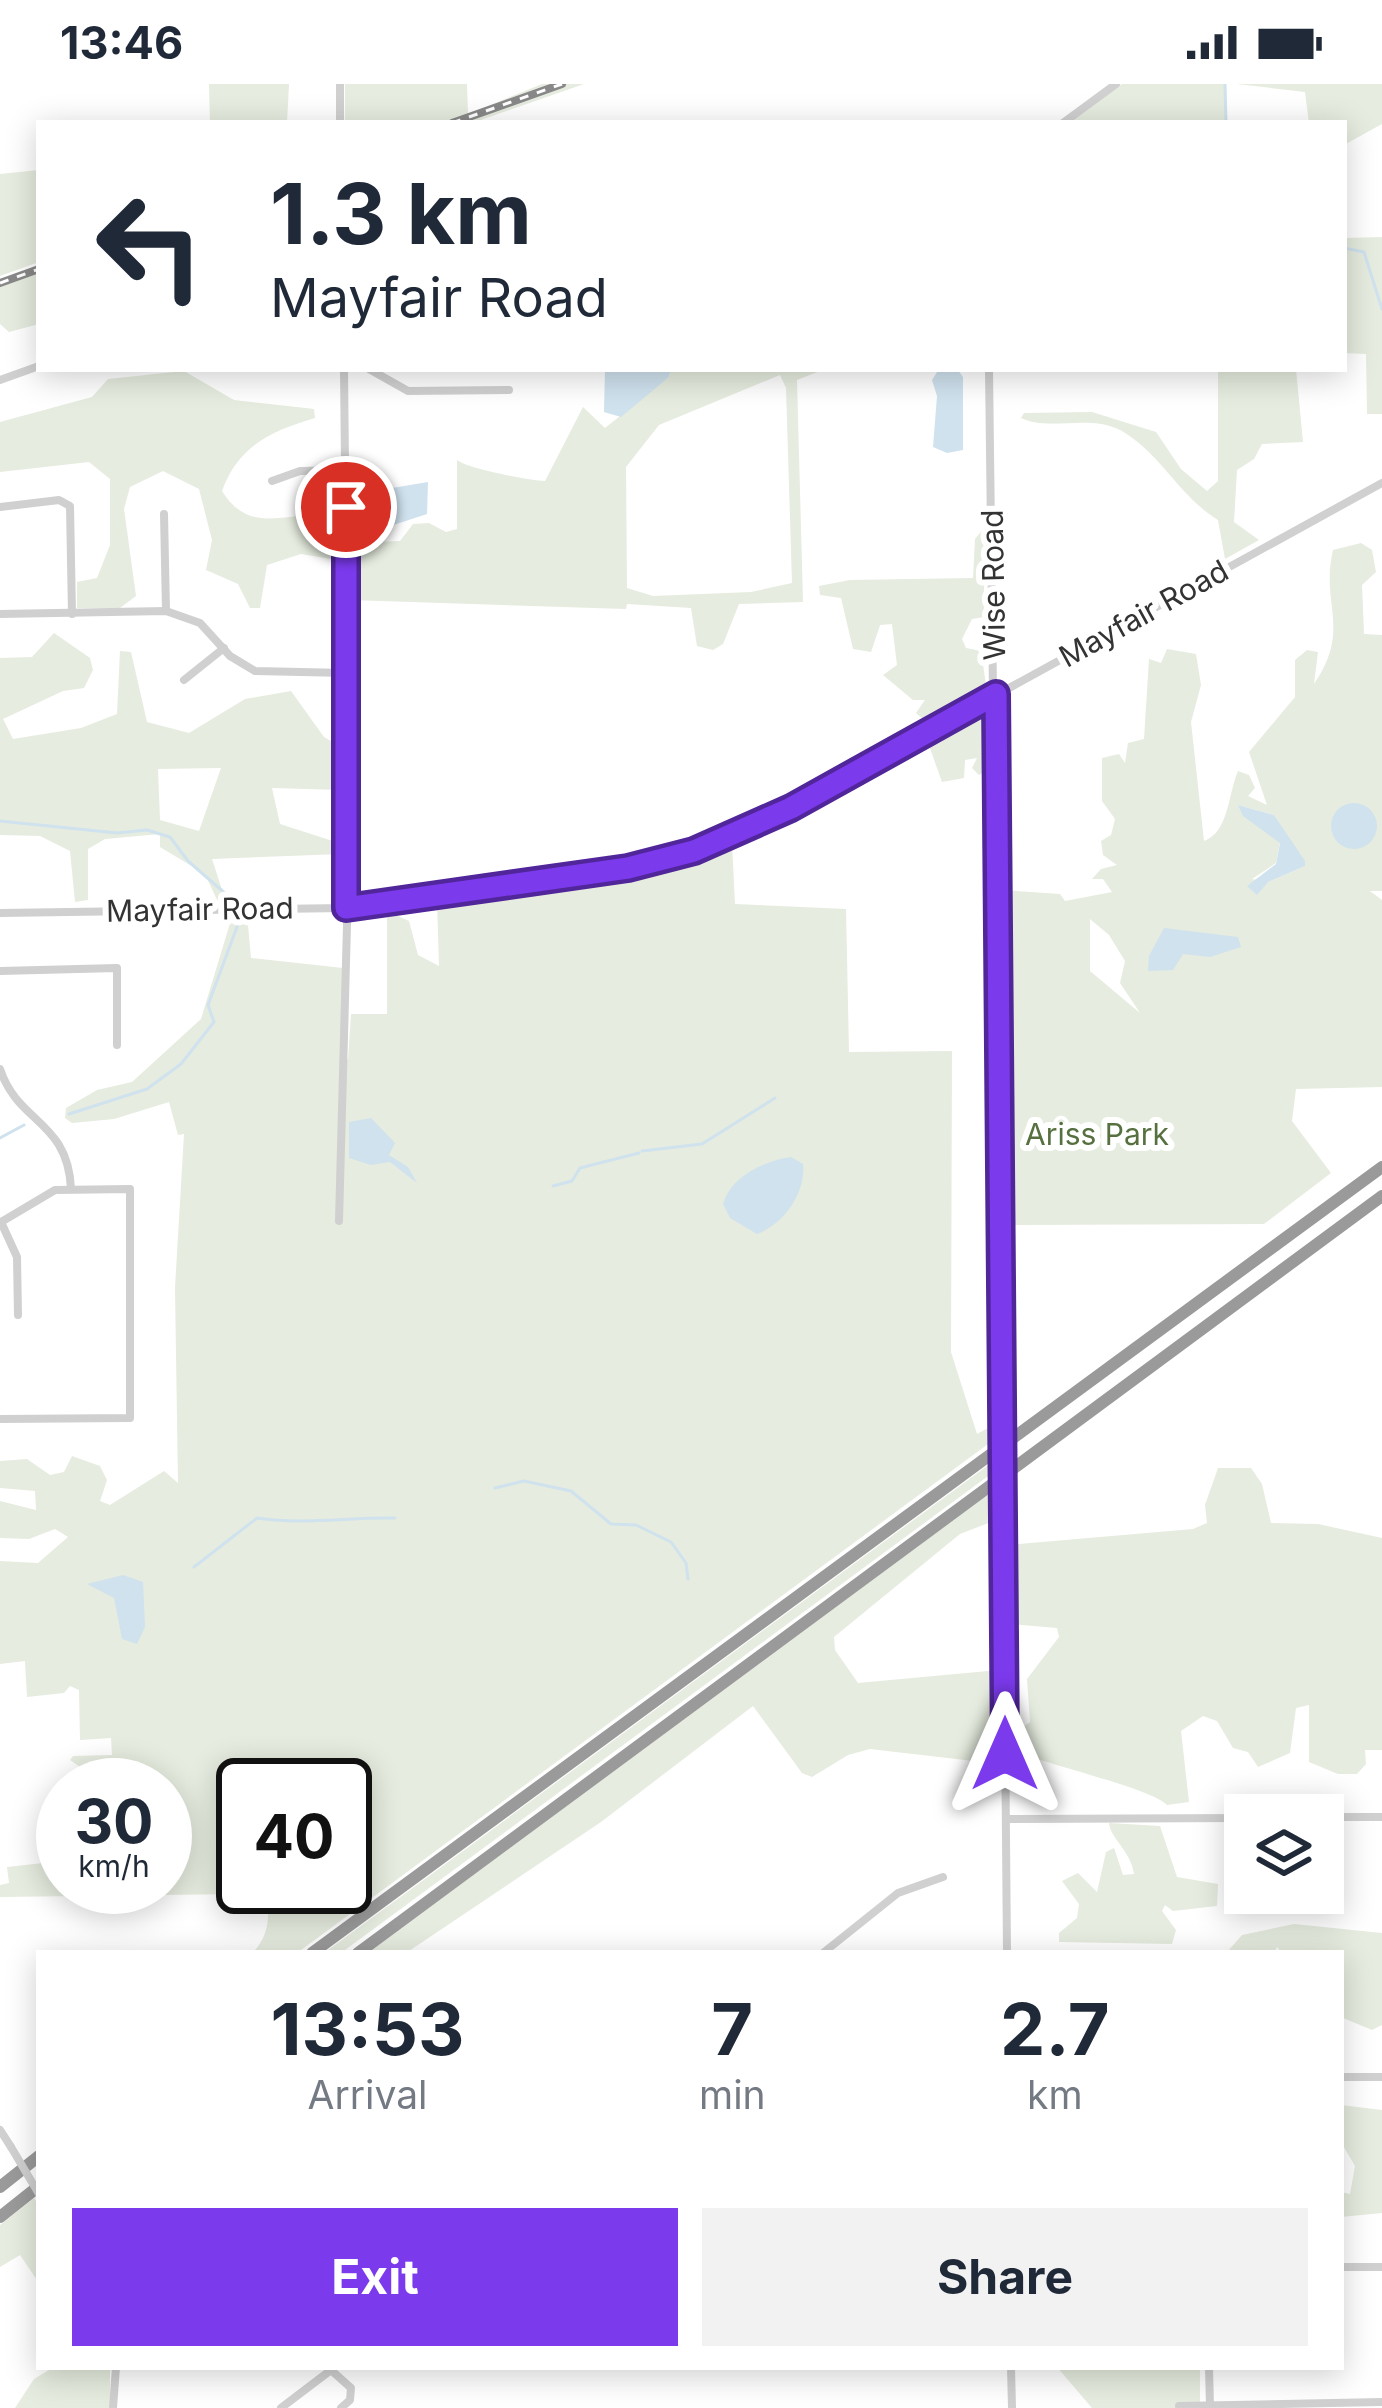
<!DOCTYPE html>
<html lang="en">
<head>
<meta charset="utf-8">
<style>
	body { margin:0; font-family:Inter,sans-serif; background:#f2f2f3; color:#1f2937; height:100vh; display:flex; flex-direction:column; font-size:45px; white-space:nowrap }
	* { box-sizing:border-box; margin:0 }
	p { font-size:39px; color:#747a83 }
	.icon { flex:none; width:66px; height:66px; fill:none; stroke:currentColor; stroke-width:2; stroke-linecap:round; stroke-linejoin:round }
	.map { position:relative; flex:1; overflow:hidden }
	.side { position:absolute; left:36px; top:1866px; width:1308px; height:420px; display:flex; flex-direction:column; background:#fff; border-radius:0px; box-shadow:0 6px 30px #0003 }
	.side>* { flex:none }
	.banner { position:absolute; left:36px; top:36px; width:1311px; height:252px; border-radius:0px; box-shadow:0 6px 30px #0003; background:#fff; color:#1f2937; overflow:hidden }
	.fabs { position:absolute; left:1224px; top:1710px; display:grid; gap:24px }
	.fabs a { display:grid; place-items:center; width:120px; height:120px; border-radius:0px; background:#fff; box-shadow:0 6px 30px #0003; font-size:60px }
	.speed { position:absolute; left:36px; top:1674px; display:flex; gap:24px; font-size:60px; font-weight:700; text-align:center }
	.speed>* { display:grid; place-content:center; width:156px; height:156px; border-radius:50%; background:#fff; box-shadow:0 6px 30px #0003; line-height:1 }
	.speed small { font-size:30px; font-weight:400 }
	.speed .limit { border:6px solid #111; border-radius:18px; background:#fff; color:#111 }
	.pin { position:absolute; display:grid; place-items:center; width:102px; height:102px; color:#fff; margin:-51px; border:6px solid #fff; border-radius:50%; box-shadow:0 3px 12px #0007 }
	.me { position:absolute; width:132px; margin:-66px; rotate:0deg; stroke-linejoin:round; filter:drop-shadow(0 0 9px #0008) }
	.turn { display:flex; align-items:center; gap:42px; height:252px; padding:0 36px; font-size:54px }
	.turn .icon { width:156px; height:156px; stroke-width:2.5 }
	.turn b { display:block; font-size:84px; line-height:102px }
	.eta { display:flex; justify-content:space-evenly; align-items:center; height:204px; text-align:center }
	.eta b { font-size:72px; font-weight:700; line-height:84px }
	.primary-button { display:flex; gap:24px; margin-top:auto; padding:24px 36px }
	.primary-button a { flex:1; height:138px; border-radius:0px; background:#7c3aed; color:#fff; font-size:48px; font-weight:700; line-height:138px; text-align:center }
	.primary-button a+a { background:#f2f2f3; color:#1f2937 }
	.status { display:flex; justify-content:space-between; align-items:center; height:84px; padding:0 60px; background:#fff; direction:ltr }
	.status svg { height:33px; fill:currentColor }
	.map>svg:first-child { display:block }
</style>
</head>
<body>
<div class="status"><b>13:46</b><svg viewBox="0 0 49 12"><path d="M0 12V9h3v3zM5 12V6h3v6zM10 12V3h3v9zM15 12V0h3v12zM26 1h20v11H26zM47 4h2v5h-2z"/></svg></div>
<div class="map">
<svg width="1382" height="2324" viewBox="0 0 1382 2324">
	<rect width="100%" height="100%" fill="#fff"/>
	<g fill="#e6ecdf" fill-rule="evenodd">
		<polygon points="209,0 289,0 287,39 210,39"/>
		<polygon points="345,0 467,0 468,30 542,0 584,0 472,39 345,39"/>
		<polygon points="1122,0 1225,0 1226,39 1069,39"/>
		<polygon points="1237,0 1382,0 1382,40 1344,61 1344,39 1309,39 1305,8"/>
		<polygon points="39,86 39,178 0,192 0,90"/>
		<polygon points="1382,153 1382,330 1367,330 1366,270 1344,269 1344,154"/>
		<polygon points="39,189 39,240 9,248 0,240 0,203"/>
		<path d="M 671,285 L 825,285 L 797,296 L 803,518 L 739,520 L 723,560 L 713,566 L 697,562 L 691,524 L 627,520 L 626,525 L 350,516 L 350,459 L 400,457 L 413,440 L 429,439 L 446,448 L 457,445 L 457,376 C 468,385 528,396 545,397 L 583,323 L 605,344 L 669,293 ZM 780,291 L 786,304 L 792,499 L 751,508 L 653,512 L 627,504 L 626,383 L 659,341 Z"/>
		<path d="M 1218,285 L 1296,285 L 1303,358 L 1262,360 L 1254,375 L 1237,386 L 1234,438 L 1259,456 L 1225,475 L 1218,436 C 1179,412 1161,370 1122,347 C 1090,329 1050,348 1021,334 L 1024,329 L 1092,328 L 1156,348 L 1181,385 L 1207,407 L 1218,397 Z"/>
		<path d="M 184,287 L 234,316 L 314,325 L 315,334 C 271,347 238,362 222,407 C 251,454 290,425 335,432 L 337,476 L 301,470 L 267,481 L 260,524 L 250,524 L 238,500 L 206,486 L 212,456 L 199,405 L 163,387 L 130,403 L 124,425 L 136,512 L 120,524 L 77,524 L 77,498 L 97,494 L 110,461 L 110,395 L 89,378 L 0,388 L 0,338 L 92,313 L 108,295 Z"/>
		<polygon points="984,444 984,533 972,535 962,555 966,564 981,567 986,601 923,635 916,629 925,616 913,616 883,591 897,581 892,540 880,541 871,568 853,565 841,514 820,511 819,502 850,496 973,494 975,455"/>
		<path d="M 1361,459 L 1372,466 L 1376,488 L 1362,501 L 1364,550 L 1382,551 L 1382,807 L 1370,807 L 1382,816 L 1382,1003 L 1296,1005 L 1292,1037 L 1331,1089 L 1264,1140 L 1006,1141 L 1002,806 L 1060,810 L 1065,817 L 1112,808 L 1103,795 L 1092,795 L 1101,785 L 1117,781 L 1103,771 L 1101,757 L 1111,751 L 1115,735 L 1102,717 L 1102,674 L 1119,670 L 1125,679 L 1128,659 L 1144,655 L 1149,575 L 1161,579 L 1167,565 L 1196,570 L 1201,601 L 1191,638 L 1204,757 C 1229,748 1228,710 1238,687 L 1249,691 L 1255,704 L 1248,712 L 1267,721 L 1249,668 L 1295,613 L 1295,576 L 1307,566 L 1318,568 L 1314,600 C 1352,544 1320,521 1333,466 ZM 1238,721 L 1274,731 L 1305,782 L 1268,798 L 1252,795 L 1276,779 L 1280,758 ZM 1090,835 L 1109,851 L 1125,877 L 1120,899 L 1140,929 L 1090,887 Z"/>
		<path d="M 54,549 L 90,574 L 93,586 L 84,604 L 63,607 L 3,635 L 13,655 L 81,644 L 117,630 L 120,567 L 131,568 L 147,638 L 189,649 L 245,615 L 291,607 L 324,653 L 343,664 L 341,706 L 272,704 L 280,740 L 342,760 L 341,770 L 212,775 L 226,818 L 219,820 L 205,790 L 160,763 L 160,750 L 105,755 L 88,765 L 88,816 L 75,818 L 70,767 L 40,752 L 0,751 L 0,574 L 32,573 ZM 221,684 L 199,747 L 160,736 L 158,685 Z"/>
		<polygon points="987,628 992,638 990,684 979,691 972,684 977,674 965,676 964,694 942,698 926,653 973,629"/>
		<path d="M 732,759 L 735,820 L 846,825 L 849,968 L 952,967 L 951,1268 L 977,1350 L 999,1338 L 999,1352 L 297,1869 L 252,1869 C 267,1855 271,1834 266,1815 L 242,1810 L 0,1813 L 0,1801 L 9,1799 L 7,1783 L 61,1777 L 63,1770 L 63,1803 L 165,1803 L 165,1701 L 127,1701 L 123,1684 L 112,1676 L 83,1685 L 70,1676 L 73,1672 L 112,1671 L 111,1654 L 80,1656 L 79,1606 L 70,1602 L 64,1609 L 27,1613 L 25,1577 L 0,1580 L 0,1477 L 38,1479 L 68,1453 L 55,1445 L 29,1455 L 0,1454 L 0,1417 L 36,1426 L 35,1407 L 0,1404 L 0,1377 L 27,1375 L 50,1391 L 64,1388 L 72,1372 L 100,1382 L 107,1396 L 100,1417 L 110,1421 L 164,1387 L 178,1399 L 175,1204 L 184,1050 L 178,1051 L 169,1018 L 114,1035 L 72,1039 L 65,1034 L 66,1024 L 97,1006 L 132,998 L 201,935 L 231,836 L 247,830 L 251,874 L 343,884 L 342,969 L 348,976 L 351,930 L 387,930 L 387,827 L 409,837 L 418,871 L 439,882 L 437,817 L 662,784 ZM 243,1701 L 345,1701 L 345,1803 L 243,1803 Z"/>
		<polygon points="998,1374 999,1384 341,1869 324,1869"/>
		<path d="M 1218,1384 L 1251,1384 L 1262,1400 L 1271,1439 L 1318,1440 L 1382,1454 L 1382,1666 L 1365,1666 L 1366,1680 L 1357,1690 L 1338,1690 L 1309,1678 L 1309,1621 L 1296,1624 L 1290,1669 L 1258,1683 L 1248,1668 L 1233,1664 L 1217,1637 L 1203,1632 L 1181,1647 L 1189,1718 L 1167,1721 C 1151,1704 1044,1680 1012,1666 L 1017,1648 L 1030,1638 L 1027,1595 L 1059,1553 L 1057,1544 L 1010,1540 L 1008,1461 L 1193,1445 L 1207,1439 L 1205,1421 Z"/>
		<polygon points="997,1404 1000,1554 989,1555 991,1438 960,1450 834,1553 835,1566 858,1599 999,1586 999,1680 870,1665 848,1671 812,1693 802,1689 753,1622 601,1738 406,1869 368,1869"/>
		<path d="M 1109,1739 L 1160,1742 L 1177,1793 L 1218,1800 L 1217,1822 L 1173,1827 L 1165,1821 L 1162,1827 L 1176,1846 L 1172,1860 L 1059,1858 L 1059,1849 L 1077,1834 L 1079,1820 L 1062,1797 L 1078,1789 L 1097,1808 L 1106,1768 L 1114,1764 L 1123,1791 L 1134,1790 C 1131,1767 1110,1754 1109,1739 Z"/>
		<polygon points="1294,1840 1382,1849 1382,1941 1372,1946 1341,1933 1341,1869 1282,1869 1277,1863 1274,1869 1126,1869 1228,1867 1242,1851"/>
		<polygon points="1341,2021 1382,2026 1382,2129 1341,2133 1341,2108 1350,2110 1355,2082 1341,2058"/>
		<polygon points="34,2114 39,2122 39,2199 20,2171 0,2183 0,2141"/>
		<polygon points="54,2283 110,2283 110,2324 15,2324 34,2295"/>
		<polygon points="1057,2283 1200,2283 1200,2324 1092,2324"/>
	</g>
	<g fill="#cfe2ee">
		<polygon points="605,285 671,285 669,293 621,333 604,328"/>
		<polygon points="939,285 958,286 963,293 963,366 947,369 933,363 937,312 932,296"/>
		<polygon points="428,398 427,430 375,447 366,444 365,435 378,428 380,406"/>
		<circle cx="1354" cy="742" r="23"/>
		<polygon points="1238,721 1274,731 1305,777 1305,782 1268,798 1257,811 1247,802 1276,780 1280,759 1243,732"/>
		<polygon points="1164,844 1238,853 1241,863 1210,873 1183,870 1173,886 1148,887 1149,872"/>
		<polygon points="371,1034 395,1059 389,1071 408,1083 417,1099 390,1078 371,1081 349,1074 349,1038"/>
		<path d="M 791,1073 L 803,1080 C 806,1109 784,1140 757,1150 L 730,1134 L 723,1120 C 731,1092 764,1077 791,1073 Z"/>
		<polygon points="123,1491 143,1498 145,1543 137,1560 122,1555 114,1514 87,1500"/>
	</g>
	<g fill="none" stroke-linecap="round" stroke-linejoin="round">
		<g stroke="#cfe2ee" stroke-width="3">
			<polyline points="1225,0 1226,39"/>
			<polyline points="1344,164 1364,168 1382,225"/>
			<polyline points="0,737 117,749 147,746 170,753 188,777 235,818 237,843 208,921 214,938 181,980 147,1005 69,1030"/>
			<polyline points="0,1054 24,1041"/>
			<polyline points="642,1067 702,1060 775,1014"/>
			<polyline points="553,1102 572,1097 580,1084 639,1069"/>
			<polyline points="495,1404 524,1397 571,1407 611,1440 636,1441 671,1458 686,1479 688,1495"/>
			<path d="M 194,1483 L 257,1434 C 302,1441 350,1433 395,1434"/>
		</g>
		<g stroke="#d0d0d0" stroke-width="8">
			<polyline points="340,0 340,39"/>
			<polyline points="1063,39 1116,0"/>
			<polyline points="369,285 408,307 509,306"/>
			<polyline points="989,285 1002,1335"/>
			<polyline points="0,296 39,282"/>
			<polyline points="272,397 300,387 346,386"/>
			<polyline points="0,423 59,416 70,422 72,530"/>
			<polyline points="164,430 166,527"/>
			<polyline points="0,530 166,527 200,539 230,572 255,587 347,589"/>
			<polyline points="184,596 224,564"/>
			<polyline points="0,829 346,824 392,818 645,780 718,758 791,724 1382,399"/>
			<polyline points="0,887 117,884 117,961"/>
			<path d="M 0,985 C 18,1040 68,1036 71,1105"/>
			<polyline points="339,1137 349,767 344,285"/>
			<polyline points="1,1138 17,1173 18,1231"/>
			<polyline points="0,1335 130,1334 130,1105 55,1106 1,1138"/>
			<polyline points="1003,1409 1007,1869"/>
			<polyline points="1323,1733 1382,1733"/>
			<polyline points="1006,1735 1245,1734"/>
			<polyline points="823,1869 898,1809 943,1793"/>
			<polyline points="1341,1993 1382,1993"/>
			<polyline points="0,2046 11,2063"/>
			<polyline points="1341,2183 1382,2183"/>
			<polyline points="1011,2283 1012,2324"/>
			<polyline points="1209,2283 1210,2323"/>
			<polyline points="1179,2322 1382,2318"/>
			<polyline points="113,2324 116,2283"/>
			<polyline points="281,2324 331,2286 351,2304 350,2316 341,2324"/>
		</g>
		<g stroke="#9a9a9a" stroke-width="12">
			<polyline points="312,1869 1382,1083"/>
			<polyline points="358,1869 1382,1112"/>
			<polyline points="0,2103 39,2072"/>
			<polyline points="0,2133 39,2102"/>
		</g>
		<g stroke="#888" stroke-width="8">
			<g id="rail">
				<polyline points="452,39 562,0"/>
				<polyline points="0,199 39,185"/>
			</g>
		</g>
		<use href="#rail" stroke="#fff" stroke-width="3" stroke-dasharray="9" stroke-linecap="butt"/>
		<g stroke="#d0d0d0" stroke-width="8">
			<polyline points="1002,1335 1003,1409"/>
			<polyline points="11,2063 39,2110"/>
		</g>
	</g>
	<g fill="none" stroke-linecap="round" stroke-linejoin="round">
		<g stroke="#51269a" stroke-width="30">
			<polyline id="route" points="346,423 346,824 628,784 694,767 791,724 996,610 1005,1670"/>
		</g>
		<use href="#route" stroke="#7c3aed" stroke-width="21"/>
	</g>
	<g text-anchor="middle" stroke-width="12" stroke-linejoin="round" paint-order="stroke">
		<g font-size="30" fill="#333" stroke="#fff">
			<text transform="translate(994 501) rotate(-91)" y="10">Wise Road</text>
			<text transform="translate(1144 530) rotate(-29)" y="10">Mayfair Road</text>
			<text transform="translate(200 826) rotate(-1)" y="10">Mayfair Road</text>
		</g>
		<g font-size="30" fill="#56703f" stroke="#fff">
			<text x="1097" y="1061">Ariss Park</text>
		</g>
	</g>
</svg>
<div class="fabs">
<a><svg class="icon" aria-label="layers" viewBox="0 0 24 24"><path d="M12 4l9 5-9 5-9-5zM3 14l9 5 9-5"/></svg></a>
</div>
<div class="speed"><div>30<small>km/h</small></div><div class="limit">40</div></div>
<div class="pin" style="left:346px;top:423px;background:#d93025"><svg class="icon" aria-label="arrive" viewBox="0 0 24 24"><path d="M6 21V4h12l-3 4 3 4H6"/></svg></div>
<svg class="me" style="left:1005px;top:1670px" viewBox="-20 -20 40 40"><path d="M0-17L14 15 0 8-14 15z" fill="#7c3aed" stroke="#fff" stroke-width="4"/></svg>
<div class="banner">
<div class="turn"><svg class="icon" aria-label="left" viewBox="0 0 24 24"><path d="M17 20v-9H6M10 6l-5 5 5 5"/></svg><div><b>1.3 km</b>Mayfair Road</div></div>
</div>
<section class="side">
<div class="eta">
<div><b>13:53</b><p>Arrival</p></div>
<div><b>7</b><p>min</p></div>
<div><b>2.7</b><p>km</p></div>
</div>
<div class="primary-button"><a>Exit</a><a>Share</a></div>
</section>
</div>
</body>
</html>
